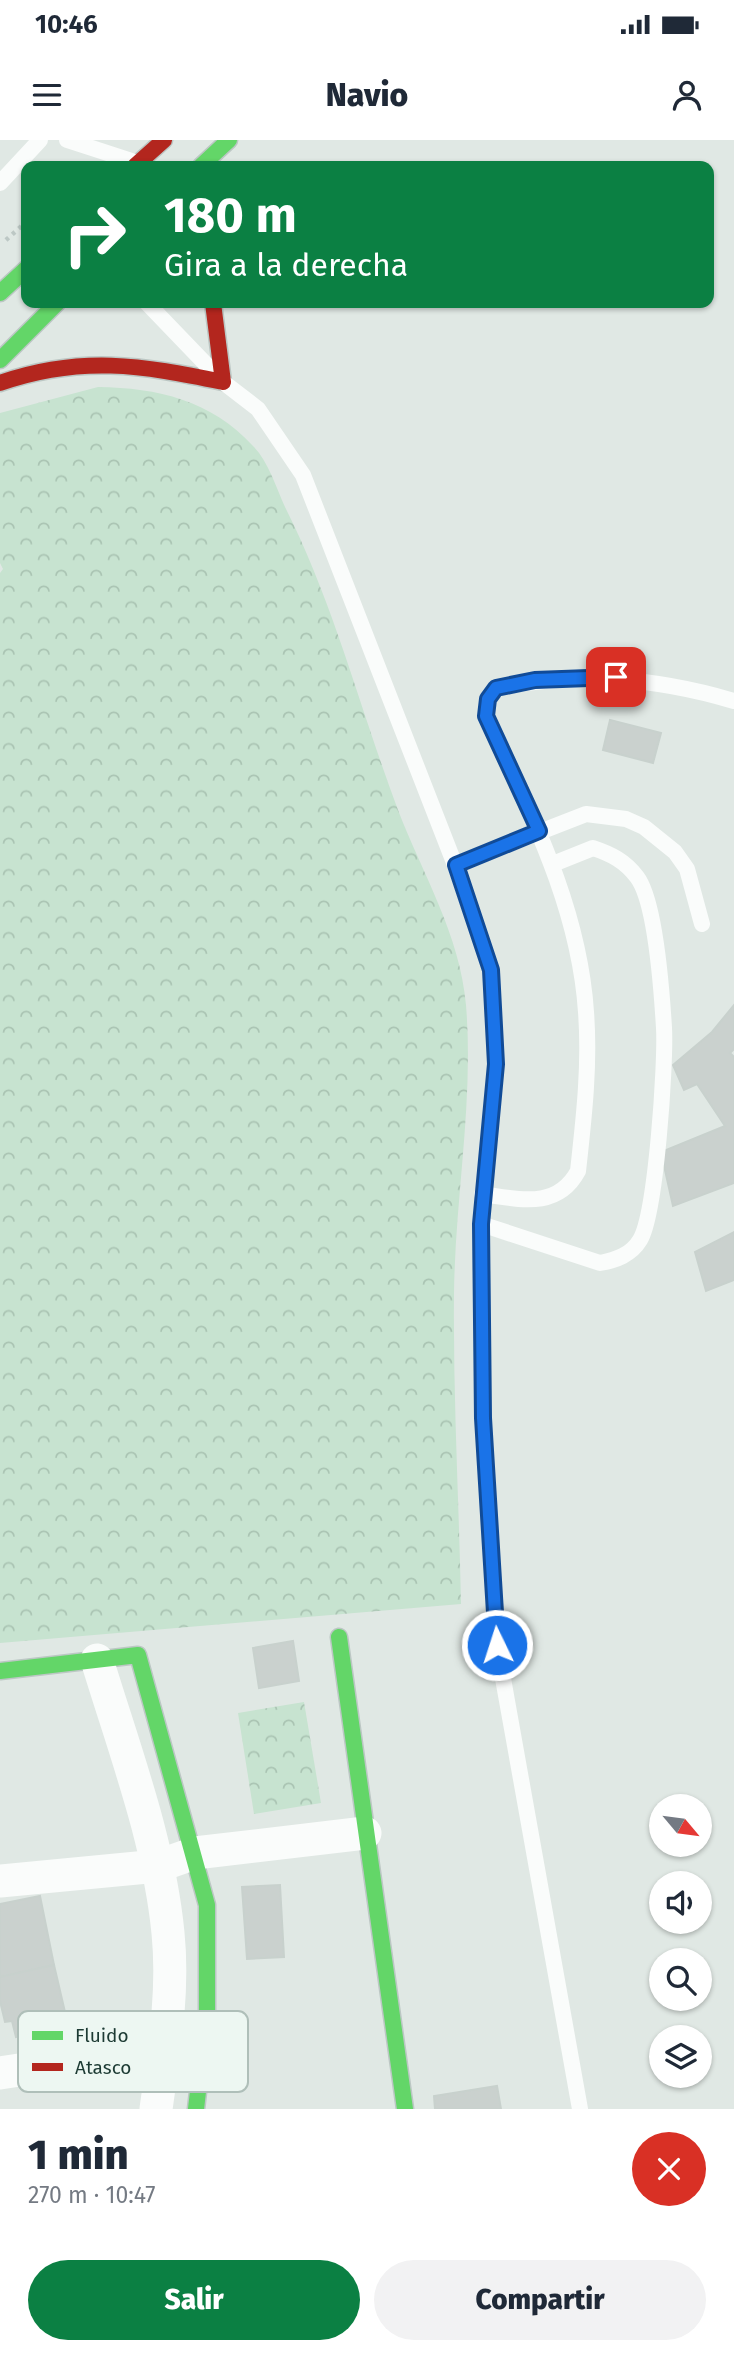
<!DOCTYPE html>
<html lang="es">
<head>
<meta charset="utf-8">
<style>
	body { margin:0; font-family:"Fira Sans",sans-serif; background:#f2f2f3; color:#1f2937; height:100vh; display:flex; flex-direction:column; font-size:26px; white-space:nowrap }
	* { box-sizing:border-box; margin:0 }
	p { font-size:23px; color:#747a83 }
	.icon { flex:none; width:38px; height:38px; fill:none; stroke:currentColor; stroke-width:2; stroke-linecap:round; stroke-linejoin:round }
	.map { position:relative; height:1969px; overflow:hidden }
	.panel { display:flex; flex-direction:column; background:#fff; flex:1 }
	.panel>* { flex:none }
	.guide { position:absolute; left:21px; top:21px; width:693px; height:147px; border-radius:14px; box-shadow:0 2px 5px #0004; background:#0b8043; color:#fff; overflow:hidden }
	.needle { width:46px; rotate:119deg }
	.tools { position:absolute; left:649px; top:1654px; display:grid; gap:14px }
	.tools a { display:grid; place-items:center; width:63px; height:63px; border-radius:50%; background:#fff; box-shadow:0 2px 5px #0004; font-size:35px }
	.pin { position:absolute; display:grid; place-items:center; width:60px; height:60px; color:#fff; margin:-30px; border-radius:14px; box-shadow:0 4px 10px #0006 }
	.me { position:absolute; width:77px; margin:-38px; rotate:356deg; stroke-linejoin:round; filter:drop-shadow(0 0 5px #0008) }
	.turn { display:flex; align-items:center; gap:24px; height:147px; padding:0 28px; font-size:32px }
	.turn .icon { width:91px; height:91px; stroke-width:2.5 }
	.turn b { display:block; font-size:49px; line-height:60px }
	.round { display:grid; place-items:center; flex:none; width:74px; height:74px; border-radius:37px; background:#f2f2f3 }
	.summary { display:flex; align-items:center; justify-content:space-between; height:119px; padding:0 28px }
	h1 { font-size:42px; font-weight:800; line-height:52px }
	.button { display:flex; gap:14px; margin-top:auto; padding:14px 28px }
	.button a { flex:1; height:80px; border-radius:42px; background:#0b8043; color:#fff; font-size:28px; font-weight:800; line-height:80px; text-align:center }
	.button a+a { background:#f2f2f3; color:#1f2937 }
	.status { display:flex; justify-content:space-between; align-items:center; height:49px; padding:0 35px; background:#fff; direction:ltr }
	.status svg { height:19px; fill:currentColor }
	header { display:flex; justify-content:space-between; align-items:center; height:91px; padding:0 28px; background:#fff; font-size:32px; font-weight:800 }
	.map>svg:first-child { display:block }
</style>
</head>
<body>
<div class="status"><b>10:46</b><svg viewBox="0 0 49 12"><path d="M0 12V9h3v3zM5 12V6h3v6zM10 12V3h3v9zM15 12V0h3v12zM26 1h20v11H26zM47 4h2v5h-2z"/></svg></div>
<header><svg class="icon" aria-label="menu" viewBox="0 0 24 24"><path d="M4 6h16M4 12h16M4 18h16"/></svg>Navio<svg class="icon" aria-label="person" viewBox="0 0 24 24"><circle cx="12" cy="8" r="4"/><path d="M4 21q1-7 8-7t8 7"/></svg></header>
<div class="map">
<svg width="734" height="1969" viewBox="0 0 734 1969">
	<defs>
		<pattern id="forest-crowns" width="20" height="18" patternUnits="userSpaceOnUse" patternTransform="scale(1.75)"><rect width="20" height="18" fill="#c7e3d0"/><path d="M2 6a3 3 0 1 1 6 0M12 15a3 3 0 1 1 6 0" fill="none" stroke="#aac4b3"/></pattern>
	</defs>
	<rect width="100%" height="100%" fill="#e0e8e4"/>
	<g fill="url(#forest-crowns)">
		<path d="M 98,247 C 158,248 211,260 253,306 C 268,321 276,347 285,367 C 334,464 360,569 398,670 C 423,735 460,795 466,865 C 474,961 455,1058 454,1154 C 453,1257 459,1361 461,1464 L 0,1503 L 0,433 L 3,429 L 0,423 L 0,273 Z"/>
		<polygon points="304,1562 321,1663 254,1674 238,1573"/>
	</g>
	<g fill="#cad1ce" stroke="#c8d1cd" stroke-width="2">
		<polygon points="610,580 661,593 653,623 603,610"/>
		<polygon points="734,865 734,909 730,913 734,917 734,1043 673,1066 661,1012 725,986 697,944 684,950 673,925 712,892"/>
		<polygon points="734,1092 734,1140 706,1151 695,1112"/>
		<polygon points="293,1501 299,1541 259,1548 253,1508"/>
		<polygon points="280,1745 284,1817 247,1819 242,1747"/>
		<polygon points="40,1756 54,1825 0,1837 0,1764"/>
		<polygon points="54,1825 68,1885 16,1897 12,1881 5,1882 0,1861 0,1837"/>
		<polygon points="497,1946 501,1969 435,1969 434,1956"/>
	</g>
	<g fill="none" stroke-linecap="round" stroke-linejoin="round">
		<g stroke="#bcc7c4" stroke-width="19">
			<g id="fast">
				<polyline points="201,26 229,0"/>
				<polyline points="0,153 26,129"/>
				<polyline points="0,220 57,163"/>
				<polyline points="339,1497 405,1969"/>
				<polyline points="0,1531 138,1515 207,1765 207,1873 196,1969"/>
			</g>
		</g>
		<g stroke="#bcc7c4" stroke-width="19">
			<g id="jam">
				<polyline points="135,26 164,0"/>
				<path d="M 0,243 C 80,215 142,225 223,242 L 213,163"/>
			</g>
		</g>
		<polyline stroke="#bdc8c5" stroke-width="4.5" stroke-dasharray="3.5 5" stroke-linecap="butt" points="6,100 26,82"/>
		<g stroke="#fafcfb" stroke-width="16">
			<polyline points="67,0 138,23"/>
			<polyline points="0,43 40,0"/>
			<polyline points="147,163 223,242 258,269 303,335 455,725 491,830 496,924 481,1084 483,1278 497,1505 580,1969"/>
			<polyline points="455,725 586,674 626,679 644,687 675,712 687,729 702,784"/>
			<path d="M 482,1054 C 519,1059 557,1070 578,1031 C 584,977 590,925 586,872 C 579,765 529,671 486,576 L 488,559 L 496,548 C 579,532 653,537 734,561"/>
			<path d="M 481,1084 L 600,1123 C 616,1120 631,1115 640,1100 C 656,1074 666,923 664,888 C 662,855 656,762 637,737 C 625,721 611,714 593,708 L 553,724"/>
		</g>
		<g stroke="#fafcfb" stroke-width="33">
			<path d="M 97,1520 C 124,1609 159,1700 168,1793 C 174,1852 164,1911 156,1969"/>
			<polyline points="0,1741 158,1726 195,1713 365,1693"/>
			<polyline points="0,1933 165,1908"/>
		</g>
		<use href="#fast" stroke="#63d668" stroke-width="16"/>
		<use href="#jam" stroke="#b3261e" stroke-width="16"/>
	</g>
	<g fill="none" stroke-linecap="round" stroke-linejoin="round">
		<g stroke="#114b97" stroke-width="18">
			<polyline id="route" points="497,1505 483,1278 481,1084 496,924 491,830 456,725 539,691 486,576 488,559 496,548 535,540 616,537"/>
		</g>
		<use href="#route" stroke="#1a73e8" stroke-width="12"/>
	</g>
	<rect x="18" y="1871" width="230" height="81" rx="10" fill="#edf7f2" stroke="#afbfb9" stroke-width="2"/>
	<rect x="32" y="1891" width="31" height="9" fill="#63d668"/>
	<rect x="32" y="1923" width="31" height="8" fill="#b3261e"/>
	<g font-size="19" fill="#1d3b34">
		<text x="75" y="1902">Fluido</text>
		<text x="75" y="1934">Atasco</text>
	</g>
</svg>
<div class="tools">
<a><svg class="needle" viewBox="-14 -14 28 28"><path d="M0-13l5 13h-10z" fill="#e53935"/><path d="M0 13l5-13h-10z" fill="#747a83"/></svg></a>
<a><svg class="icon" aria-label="sound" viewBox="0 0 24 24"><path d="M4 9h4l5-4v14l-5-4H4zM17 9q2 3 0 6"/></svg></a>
<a><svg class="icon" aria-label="search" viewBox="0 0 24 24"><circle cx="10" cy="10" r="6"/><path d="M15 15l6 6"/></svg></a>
<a><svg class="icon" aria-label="layers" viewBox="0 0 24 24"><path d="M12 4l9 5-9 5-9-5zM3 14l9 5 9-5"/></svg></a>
</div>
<div class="pin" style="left:616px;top:537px;background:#d93025"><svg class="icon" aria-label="arrive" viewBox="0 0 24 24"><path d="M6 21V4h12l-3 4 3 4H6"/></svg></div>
<svg class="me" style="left:497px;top:1505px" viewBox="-20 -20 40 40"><circle r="17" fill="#1a73e8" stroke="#fff" stroke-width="3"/><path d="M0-11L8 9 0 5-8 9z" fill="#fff"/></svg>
<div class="guide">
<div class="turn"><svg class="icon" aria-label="right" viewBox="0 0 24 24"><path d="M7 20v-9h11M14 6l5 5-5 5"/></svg><div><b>180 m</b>Gira a la derecha</div></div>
</div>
</div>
<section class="panel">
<div class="summary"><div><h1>1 min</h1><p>270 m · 10:47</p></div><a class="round" style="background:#d93025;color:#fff"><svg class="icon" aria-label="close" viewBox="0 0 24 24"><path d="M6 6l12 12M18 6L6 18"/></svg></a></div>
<div class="button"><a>Salir</a><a>Compartir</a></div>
</section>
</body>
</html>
